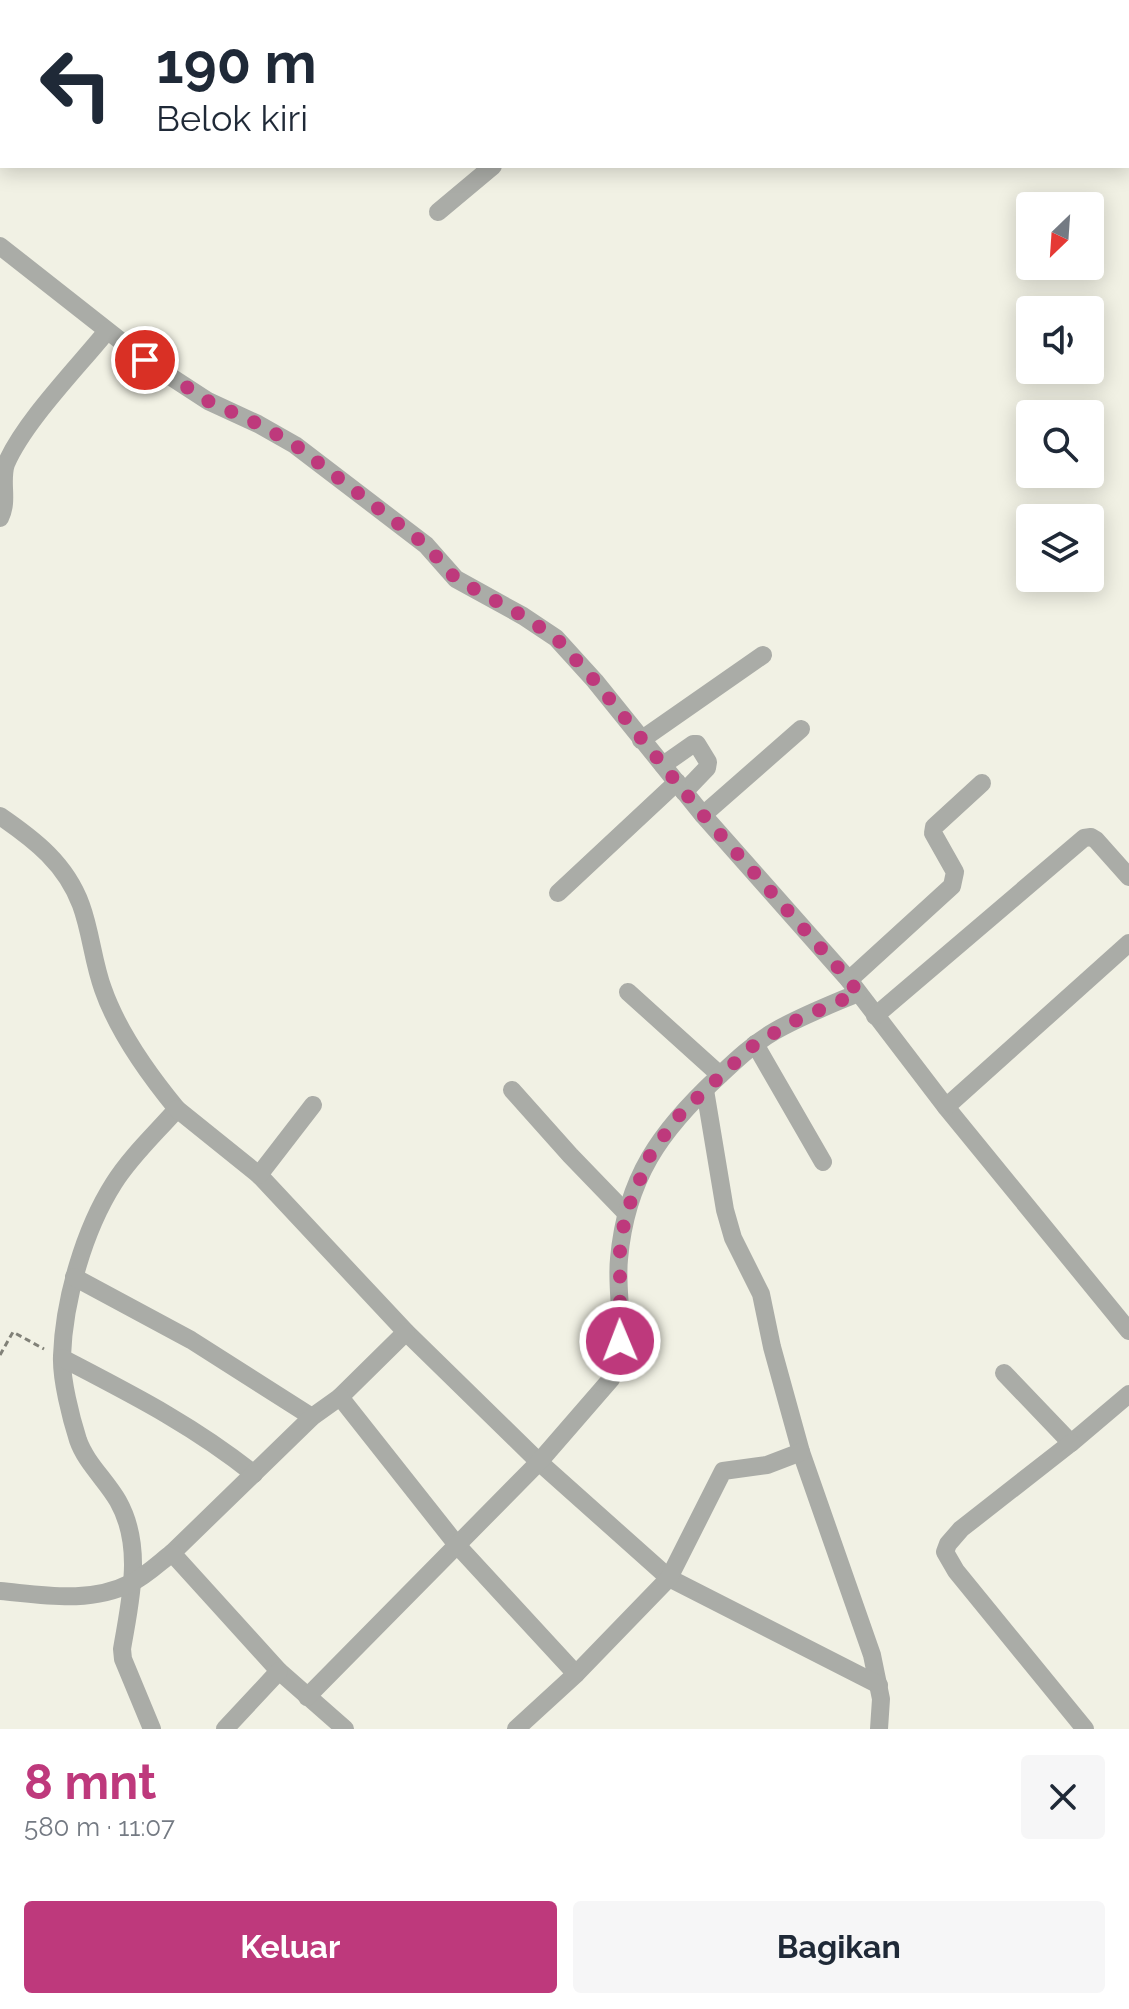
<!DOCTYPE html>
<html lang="id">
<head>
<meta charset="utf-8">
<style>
	body { margin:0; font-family:Raleway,sans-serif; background:#f6f6f7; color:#1f2937; height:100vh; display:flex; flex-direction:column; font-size:30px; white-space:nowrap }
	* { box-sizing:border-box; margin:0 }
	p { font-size:26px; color:#747a83 }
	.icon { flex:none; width:44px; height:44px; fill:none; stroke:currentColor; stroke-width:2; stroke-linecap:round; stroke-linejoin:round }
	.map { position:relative; height:1729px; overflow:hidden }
	.panel { display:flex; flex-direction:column; background:#fff; flex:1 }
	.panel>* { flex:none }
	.top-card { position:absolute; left:0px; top:0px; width:1130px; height:168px; box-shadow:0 4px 20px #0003; background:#fff; color:#1f2937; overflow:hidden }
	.needle { width:52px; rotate:205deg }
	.tools { position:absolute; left:1016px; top:192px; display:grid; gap:16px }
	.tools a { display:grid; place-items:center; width:88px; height:88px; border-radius:8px; background:#fff; box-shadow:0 4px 20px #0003; font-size:40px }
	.pin { position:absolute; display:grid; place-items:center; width:68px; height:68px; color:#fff; margin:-34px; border:4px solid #fff; border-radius:50%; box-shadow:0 2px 8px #0007 }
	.me { position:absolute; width:88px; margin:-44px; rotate:359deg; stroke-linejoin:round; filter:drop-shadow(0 0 6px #0008) }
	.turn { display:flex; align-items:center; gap:28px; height:168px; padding:0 24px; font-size:36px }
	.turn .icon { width:104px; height:104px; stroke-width:2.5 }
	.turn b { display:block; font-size:56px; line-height:68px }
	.round { display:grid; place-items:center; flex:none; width:84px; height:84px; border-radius:8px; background:#f6f6f7 }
	.headline { display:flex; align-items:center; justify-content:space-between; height:136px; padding:0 24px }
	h1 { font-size:48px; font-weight:700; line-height:60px; color:#be397c }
	.primary-button { display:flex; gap:16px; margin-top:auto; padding:16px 24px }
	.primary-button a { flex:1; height:92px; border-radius:8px; background:#be397c; color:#fff; font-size:32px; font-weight:700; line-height:92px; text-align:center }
	.primary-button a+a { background:#f6f6f7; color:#1f2937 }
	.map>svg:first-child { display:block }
</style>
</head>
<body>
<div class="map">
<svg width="1129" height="1729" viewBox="0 0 1129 1729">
	<rect width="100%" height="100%" fill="#f1f1e4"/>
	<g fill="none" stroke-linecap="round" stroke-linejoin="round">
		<g stroke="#99cda5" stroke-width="5">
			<polyline points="251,0 253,2"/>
			<polyline points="1047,0 1050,2"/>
			<polyline points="561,2 563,0"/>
			<polyline points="1128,128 1129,128"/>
		</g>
		<polyline stroke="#818178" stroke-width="3" stroke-dasharray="6 4" stroke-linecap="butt" points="0,1355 13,1332 44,1349"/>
		<g stroke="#aaaca7" stroke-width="18">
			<polyline points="438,212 493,166"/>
			<polyline points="0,246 145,360 208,401 258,424 295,445 426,545 456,579 523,616 556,638 595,681 703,815 849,980 946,1107 1129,1331"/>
			<path d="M 0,518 C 9,500 0,482 6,464 C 24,422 77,368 107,331"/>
			<polyline points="641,740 763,655"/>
			<polyline points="663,765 693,744 697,744 708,762 707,768 684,792"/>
			<polyline points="703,815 801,729"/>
			<path d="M 0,816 C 35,840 66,864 81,905 C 91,932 93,962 103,989 C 118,1032 149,1075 177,1109 C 156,1133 131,1156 114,1183 C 84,1230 64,1300 62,1356 C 61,1379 71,1418 78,1440 C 86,1463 106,1480 118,1501 C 144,1547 130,1601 122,1649 L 123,1659 L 152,1729"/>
			<polyline points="558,893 677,782"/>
			<polyline points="849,980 952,886 955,872 933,833 934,827 982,783"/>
			<polyline points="628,992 720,1075"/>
			<polyline points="875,1016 1084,838 1091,837 1096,840 1129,877"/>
			<polyline points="755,1044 823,1162"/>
			<polyline points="512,1090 570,1155 626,1213"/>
			<polyline points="705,1090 725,1210 733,1238 761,1294 772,1347 801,1452 872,1655 881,1699 879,1729"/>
			<polyline points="946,1107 1129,943"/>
			<polyline points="177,1109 259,1175 406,1332 539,1462 669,1578 879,1685"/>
			<polyline points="259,1175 313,1105"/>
			<polyline points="74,1277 191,1340 312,1417"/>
			<path d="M 62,1358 C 131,1394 193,1425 254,1474"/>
			<polyline points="1004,1373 1071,1443 1129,1394"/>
			<polyline points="340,1397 406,1332"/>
			<polyline points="1071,1443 961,1529 948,1544 945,1552 956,1571 1085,1729"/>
			<polyline points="172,1553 312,1417 340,1397 457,1545 576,1674"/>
			<path d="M 0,1591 C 44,1595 90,1604 131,1583 C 146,1576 159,1563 172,1553 L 279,1671 L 345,1729"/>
			<path d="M 307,1697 L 539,1462 L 611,1379 C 630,1343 615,1297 619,1259 C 626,1178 661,1130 718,1077 C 736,1060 754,1043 775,1031 C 801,1016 830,1005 858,993"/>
			<polyline points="225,1729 279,1671"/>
			<polyline points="516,1729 576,1674 669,1578 723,1471 767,1465 801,1452"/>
		</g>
	</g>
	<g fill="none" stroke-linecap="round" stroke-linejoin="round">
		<polyline stroke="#be397c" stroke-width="14" stroke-dasharray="0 25.2" points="145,360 208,401 258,424 295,445 426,545 456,579 523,616 556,638 595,681 703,815 849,980 858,993 795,1021 755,1044 681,1113 651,1153 626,1213 620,1246 620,1341"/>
	</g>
</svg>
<div class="tools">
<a><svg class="needle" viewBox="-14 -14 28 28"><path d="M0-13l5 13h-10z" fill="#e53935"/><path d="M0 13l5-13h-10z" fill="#747a83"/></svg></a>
<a><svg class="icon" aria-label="sound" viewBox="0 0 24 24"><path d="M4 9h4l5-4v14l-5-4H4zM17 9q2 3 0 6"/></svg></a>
<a><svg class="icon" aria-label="search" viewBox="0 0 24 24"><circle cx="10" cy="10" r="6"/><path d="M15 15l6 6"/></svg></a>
<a><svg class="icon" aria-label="layers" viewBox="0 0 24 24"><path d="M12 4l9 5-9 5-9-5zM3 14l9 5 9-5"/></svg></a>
</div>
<div class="pin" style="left:145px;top:360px;background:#d93025"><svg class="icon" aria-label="arrive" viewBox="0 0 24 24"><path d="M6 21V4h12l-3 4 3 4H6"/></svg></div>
<svg class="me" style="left:620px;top:1341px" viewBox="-20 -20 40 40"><circle r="17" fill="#be397c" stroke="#fff" stroke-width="3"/><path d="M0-11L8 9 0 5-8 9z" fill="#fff"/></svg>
<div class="top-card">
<div class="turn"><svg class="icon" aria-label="left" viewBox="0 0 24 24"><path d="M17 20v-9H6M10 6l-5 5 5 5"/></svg><div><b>190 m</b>Belok kiri</div></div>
</div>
</div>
<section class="panel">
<div class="headline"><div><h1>8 mnt</h1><p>580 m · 11:07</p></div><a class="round"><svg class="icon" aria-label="close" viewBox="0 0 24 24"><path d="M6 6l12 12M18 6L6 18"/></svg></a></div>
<div class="primary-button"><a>Keluar</a><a>Bagikan</a></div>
</section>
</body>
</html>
